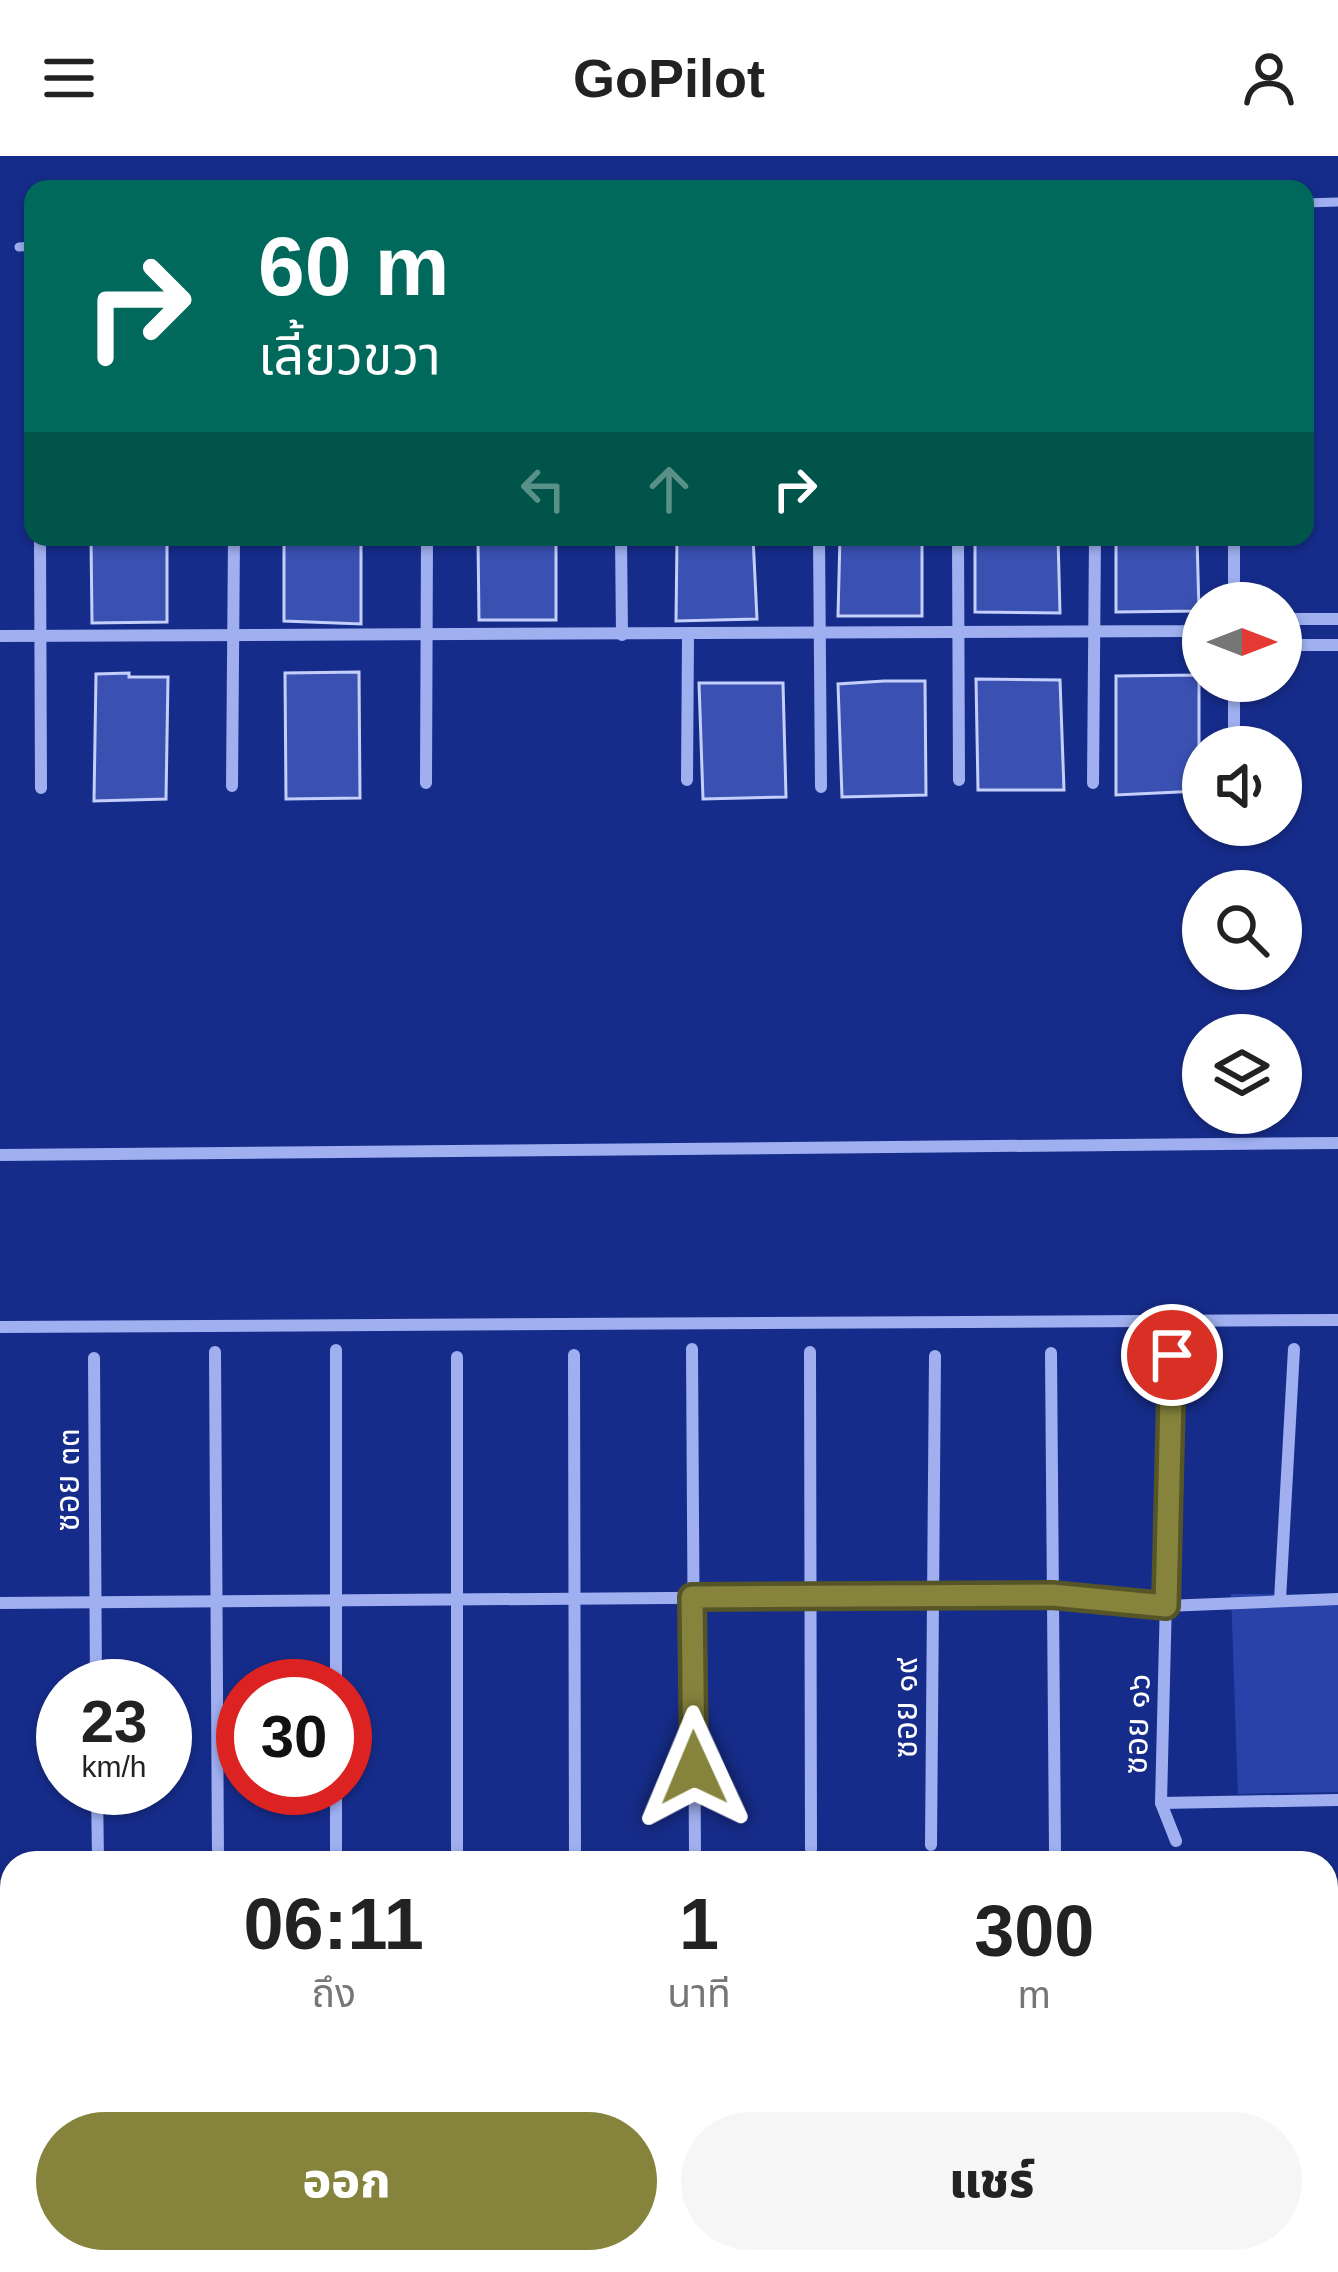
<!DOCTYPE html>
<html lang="th">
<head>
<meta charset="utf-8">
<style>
	body { margin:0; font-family:Arial,"Noto Sans Thai",sans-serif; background:#f6f6f6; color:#222; height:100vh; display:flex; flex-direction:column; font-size:45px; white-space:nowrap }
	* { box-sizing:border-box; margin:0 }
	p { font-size:39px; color:#767676 }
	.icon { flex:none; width:66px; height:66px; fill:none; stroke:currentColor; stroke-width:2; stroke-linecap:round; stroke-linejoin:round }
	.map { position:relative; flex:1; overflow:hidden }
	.side { position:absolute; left:0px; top:1695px; width:1338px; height:423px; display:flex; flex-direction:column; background:#fff; border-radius:36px 36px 0 0; box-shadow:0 3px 9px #0004 }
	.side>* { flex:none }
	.guide { position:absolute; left:24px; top:24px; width:1290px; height:366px; border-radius:24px; box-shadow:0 3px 9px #0004; background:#00695c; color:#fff; overflow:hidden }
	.needle { width:78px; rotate:90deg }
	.fabs { position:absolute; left:1182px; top:426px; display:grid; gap:24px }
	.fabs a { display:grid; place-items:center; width:120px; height:120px; border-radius:50%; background:#fff; box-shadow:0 3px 9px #0004; font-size:60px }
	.speed { position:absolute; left:36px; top:1503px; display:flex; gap:24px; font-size:60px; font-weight:700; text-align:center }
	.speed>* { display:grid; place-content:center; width:156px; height:156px; border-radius:50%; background:#fff; box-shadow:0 3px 9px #0004; line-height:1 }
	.speed small { font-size:30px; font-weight:400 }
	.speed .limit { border:18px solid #d22; background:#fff; color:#111 }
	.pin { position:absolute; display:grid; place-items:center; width:102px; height:102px; color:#fff; margin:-51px; border:6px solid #fff; border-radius:50%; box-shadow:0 3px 12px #0007 }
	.me { position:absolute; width:132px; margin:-66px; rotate:359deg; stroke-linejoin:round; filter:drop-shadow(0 0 9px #0008) }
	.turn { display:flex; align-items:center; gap:42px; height:252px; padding:0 36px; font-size:54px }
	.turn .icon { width:156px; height:156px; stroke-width:2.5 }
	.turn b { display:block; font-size:84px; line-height:102px }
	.lanes { display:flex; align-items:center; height:114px; padding:0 36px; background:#0003; justify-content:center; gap:60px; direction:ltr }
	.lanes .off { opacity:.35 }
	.eta { display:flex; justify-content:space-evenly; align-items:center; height:204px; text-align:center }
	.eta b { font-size:72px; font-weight:800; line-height:84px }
	.cta { display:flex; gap:24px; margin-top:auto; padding:24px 36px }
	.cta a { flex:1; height:138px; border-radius:72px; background:#85833c; color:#fff; font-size:48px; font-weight:800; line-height:138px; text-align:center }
	.cta a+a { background:#f6f6f6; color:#222 }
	header { display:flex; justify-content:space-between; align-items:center; height:156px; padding:0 36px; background:#fff; font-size:54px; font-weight:800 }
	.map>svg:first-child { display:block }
</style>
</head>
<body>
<header><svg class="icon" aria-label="menu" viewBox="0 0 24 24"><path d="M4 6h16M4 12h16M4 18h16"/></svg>GoPilot<svg class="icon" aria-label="person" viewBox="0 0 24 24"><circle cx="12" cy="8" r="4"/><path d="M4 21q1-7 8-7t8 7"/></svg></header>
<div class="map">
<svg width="1338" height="2116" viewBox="0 0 1338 2116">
	<rect width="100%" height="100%" fill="#162c8a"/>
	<polygon fill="#2942a9" points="1231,1438 1338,1438 1338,1636 1238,1638"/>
	<g fill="#3a51b2" stroke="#c5cffb" stroke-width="3">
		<polygon points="91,381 167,385 167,466 92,467"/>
		<polygon points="327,381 361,381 361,468 284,465 284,386 327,386"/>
		<polygon points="753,381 757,463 676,465 677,384"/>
		<polygon points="840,381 922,381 922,460 838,460"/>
		<polygon points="975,381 1058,381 1060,457 975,456"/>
		<polygon points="1116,381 1197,381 1199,455 1116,456"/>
		<polygon points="478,384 556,385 556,464 479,464"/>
		<polygon points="359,516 360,642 286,643 285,517"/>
		<polygon points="129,517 129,521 168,521 166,643 94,645 96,518"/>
		<polygon points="1199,519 1199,635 1116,639 1116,520"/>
		<polygon points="976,523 1060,524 1064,634 978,634"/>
		<polygon points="884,525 925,525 926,639 842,641 838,528"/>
		<polygon points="699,527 783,527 786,641 703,643"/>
	</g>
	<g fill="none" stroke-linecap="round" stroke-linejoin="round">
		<g stroke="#9fafef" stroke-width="9">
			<polyline points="1305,47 1338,46"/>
			<polyline points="19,91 33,90"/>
			<polyline points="124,2106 125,2116"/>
			<polyline points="685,2106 686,2116"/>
		</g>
		<g stroke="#9fafef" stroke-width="12">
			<polyline points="40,381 41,632"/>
			<polyline points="621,381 622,479"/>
			<polyline points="819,381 821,631"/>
			<polyline points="958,381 959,624"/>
			<polyline points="1234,381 1234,447"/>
			<polyline points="1281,463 1338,463"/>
			<polyline points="0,480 1187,475 1203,471"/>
			<polyline points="1281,489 1338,489"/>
			<polyline points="1234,591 1234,525"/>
			<polyline points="687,624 688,480"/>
			<polyline points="426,627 427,381"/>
			<polyline points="1093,627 1095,381"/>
			<polyline points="232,630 234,381"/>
			<polyline points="0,999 1338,987"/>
			<polyline points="0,1171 1338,1164"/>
			<polyline points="692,1193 695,1698"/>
			<polyline points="215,1196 218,1703"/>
			<polyline points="810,1196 811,1693"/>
			<polyline points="1051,1197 1055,1696"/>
			<polyline points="574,1199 575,1705"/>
			<polyline points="1172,1199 1161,1647 1176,1685"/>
			<polyline points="94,1202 96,1530"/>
			<polyline points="1280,1444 1294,1193"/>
			<polyline points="0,1447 1052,1439 1166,1450 1338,1443"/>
			<polyline points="336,1530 336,1194"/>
			<polyline points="97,1632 98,1705"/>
			<polyline points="336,1632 336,1703"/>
			<polyline points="1161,1647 1338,1644"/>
			<polyline points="931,1689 935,1200"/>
			<polyline points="457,1702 457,1201"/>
			<polyline points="58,2106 58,2116"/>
			<polyline points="359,2106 359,2116"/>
			<polyline points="1107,2106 1108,2116"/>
			<polyline points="1268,2106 1268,2116"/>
		</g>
		<g stroke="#ccd4fa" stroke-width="24">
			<polyline points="1326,2015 1338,2015"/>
			<polyline points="0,2038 12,2038"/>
			<polyline points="1326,2060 1338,2060"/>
			<polyline points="0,2084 12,2084"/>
		</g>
	</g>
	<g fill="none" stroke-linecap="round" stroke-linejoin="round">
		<g stroke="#565527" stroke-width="30">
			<polyline id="route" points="694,1612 692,1441 1052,1439 1166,1450 1172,1199"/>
		</g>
		<use href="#route" stroke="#85833c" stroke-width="21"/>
	</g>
	<g text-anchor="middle" stroke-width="12" stroke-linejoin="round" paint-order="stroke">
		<g font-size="33" fill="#fff" stroke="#162c8a">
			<text transform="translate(67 1324) rotate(-90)" y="12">ซอย ๓๓</text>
			<text transform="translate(905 1552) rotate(-90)" y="12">ซอย ๑๙</text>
			<text transform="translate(1136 1568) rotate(-88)" y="12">ซอย ๑๖</text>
		</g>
	</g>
</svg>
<div class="fabs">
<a><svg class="needle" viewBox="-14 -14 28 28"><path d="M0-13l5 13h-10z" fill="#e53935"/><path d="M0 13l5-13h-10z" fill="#767676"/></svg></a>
<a><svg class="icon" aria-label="sound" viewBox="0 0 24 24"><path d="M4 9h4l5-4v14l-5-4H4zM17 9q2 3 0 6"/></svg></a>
<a><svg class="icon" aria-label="search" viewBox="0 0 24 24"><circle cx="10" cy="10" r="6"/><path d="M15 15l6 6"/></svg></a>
<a><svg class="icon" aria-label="layers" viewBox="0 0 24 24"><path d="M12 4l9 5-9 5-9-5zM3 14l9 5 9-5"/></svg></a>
</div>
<div class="speed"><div>23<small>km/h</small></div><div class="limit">30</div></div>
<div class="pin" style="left:1172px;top:1199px;background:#d93025"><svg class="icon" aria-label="arrive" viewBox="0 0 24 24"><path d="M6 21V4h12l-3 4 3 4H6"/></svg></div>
<svg class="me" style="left:694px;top:1612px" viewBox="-20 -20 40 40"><path d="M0-17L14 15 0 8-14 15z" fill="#85833c" stroke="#fff" stroke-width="4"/></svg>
<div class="guide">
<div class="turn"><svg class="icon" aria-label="right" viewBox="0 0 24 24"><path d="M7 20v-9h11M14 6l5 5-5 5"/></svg><div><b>60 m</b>เลี้ยวขวา</div></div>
<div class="lanes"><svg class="icon off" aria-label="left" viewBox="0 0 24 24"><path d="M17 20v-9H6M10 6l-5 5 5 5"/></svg><svg class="icon off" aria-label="ahead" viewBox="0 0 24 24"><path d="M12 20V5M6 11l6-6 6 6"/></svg><svg class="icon" aria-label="right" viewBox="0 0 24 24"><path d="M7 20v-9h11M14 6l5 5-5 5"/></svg></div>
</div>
<section class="side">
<div class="eta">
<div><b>06:11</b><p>ถึง</p></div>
<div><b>1</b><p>นาที</p></div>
<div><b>300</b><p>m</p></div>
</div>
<div class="cta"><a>ออก</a><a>แชร์</a></div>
</section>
</div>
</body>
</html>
